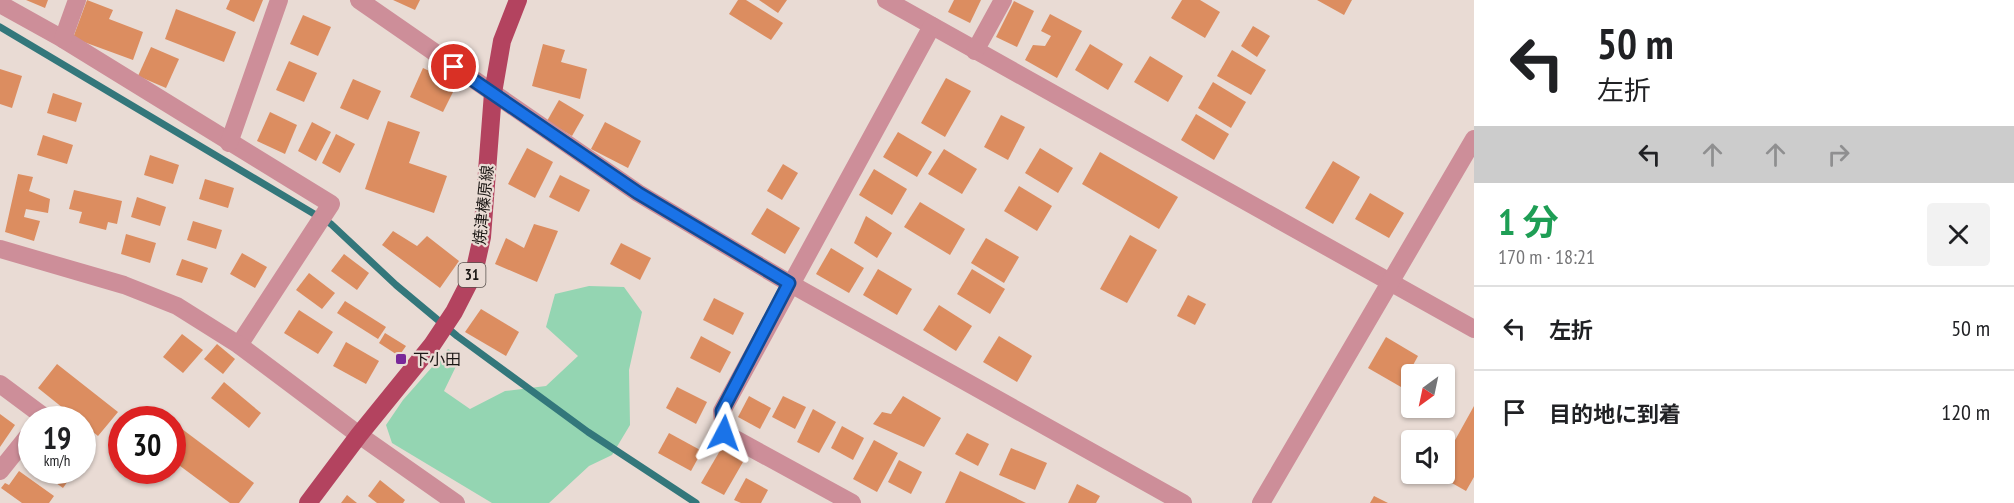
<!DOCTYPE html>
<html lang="ja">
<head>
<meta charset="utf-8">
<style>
	body { margin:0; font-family:"PT Sans Narrow","Noto Sans JP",sans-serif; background:#f2f2f2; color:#202124; height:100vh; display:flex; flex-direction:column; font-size:22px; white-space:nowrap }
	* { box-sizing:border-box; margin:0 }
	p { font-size:20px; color:#757577 }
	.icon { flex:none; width:33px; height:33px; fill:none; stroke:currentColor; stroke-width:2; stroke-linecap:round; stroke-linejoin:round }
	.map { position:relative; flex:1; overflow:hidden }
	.details { display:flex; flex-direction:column; background:#fff; width:540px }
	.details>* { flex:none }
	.guide { background:#fff; color:#202124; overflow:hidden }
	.needle { width:39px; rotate:213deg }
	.buttons { position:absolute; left:1401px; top:364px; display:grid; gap:12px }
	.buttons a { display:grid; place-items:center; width:54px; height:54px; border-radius:6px; background:#fff; box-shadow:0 2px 4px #0004; font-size:30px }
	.speed { position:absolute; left:18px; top:406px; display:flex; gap:12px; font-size:30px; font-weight:700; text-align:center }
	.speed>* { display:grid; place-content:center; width:78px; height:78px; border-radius:50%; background:#fff; box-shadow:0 2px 4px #0004; line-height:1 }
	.speed small { font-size:15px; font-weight:400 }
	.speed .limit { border:9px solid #d22; background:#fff; color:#111 }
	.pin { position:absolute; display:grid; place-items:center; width:51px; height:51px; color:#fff; margin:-26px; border:3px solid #fff; border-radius:50%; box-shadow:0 2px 6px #0007 }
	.me { position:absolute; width:66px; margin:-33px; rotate:4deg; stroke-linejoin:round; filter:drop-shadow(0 0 4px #0008) }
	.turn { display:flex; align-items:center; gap:21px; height:126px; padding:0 24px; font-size:27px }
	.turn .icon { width:78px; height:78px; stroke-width:2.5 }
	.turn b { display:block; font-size:42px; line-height:51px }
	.lanes { display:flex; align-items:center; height:57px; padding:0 24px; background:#0003; justify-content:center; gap:30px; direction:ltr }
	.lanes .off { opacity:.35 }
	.round { display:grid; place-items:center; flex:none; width:63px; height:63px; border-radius:6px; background:#f2f2f2 }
	.overview { display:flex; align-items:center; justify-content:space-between; height:102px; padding:0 24px }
	h1 { font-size:36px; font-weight:700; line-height:45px; color:#1e9e55 }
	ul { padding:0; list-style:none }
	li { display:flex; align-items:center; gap:18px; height:84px; padding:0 24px; border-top:2px solid #e0e0e0 }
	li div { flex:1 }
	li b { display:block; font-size:22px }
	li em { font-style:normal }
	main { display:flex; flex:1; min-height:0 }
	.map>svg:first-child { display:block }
</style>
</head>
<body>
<main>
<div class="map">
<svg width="1474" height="503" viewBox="0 0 1474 503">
	<rect width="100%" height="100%" fill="#e9dbd4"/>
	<polygon fill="#94d5b2" points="589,286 624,287 642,312 629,370 630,425 612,455 589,466 549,503 492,503 392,443 386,425 403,400 448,349 461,356 444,391 470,409 505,391 546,386 578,356 546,327 555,294"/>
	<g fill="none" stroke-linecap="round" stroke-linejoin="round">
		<polyline stroke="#33777b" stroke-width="7" points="0,27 331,224 396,285 457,336 588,432 696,503"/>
	</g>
	<g fill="#dc8d60">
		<polygon points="26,0 48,0 45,8"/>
		<polygon points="87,0 113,10 109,19 143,32 133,60 73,38"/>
		<polygon points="230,0 263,0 254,22 226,9"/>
		<polygon points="393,0 420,0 415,10"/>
		<polygon points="738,0 746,0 783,23 771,40 729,14"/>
		<polygon points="759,0 787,0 778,13"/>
		<polygon points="954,0 981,0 970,23 948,12"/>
		<polygon points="1182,0 1200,0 1220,12 1205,38 1171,18"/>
		<polygon points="1317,0 1352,0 1344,15"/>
		<polygon points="1014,1 1034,11 1017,47 996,37"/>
		<polygon points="176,9 236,32 224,62 165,39"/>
		<polygon points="1050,14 1082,31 1057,78 1025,60 1033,45 1045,46 1051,36 1041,31"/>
		<polygon points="303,15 331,27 318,56 290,44"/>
		<polygon points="1253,26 1270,36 1257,57 1241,46"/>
		<polygon points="543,44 565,50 561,62 587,69 580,99 532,86"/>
		<polygon points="1090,44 1123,64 1108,90 1075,70"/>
		<polygon points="151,47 179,59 166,88 138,76"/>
		<polygon points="1232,50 1266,70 1251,95 1217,76"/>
		<polygon points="1150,56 1183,76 1168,102 1134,82"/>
		<polygon points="289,61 317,73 304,102 276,90"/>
		<polygon points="423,68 457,84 443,112 410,97"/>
		<polygon points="0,69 22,76 12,108 0,104"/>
		<polygon points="946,78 971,91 945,137 921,123"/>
		<polygon points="353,79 381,91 368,120 340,108"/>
		<polygon points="1213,82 1246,102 1231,128 1198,108"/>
		<polygon points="53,93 82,103 76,122 47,113"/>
		<polygon points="559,100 584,115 572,136 547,121"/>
		<polygon points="270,112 297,125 285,154 257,141"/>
		<polygon points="1196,114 1229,134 1214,160 1181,140"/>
		<polygon points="1001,115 1025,127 1008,160 984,147"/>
		<polygon points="388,121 420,132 409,163 447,176 434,213 365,189"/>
		<polygon points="312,122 331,132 316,161 298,151"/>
		<polygon points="605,122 641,141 628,168 591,149"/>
		<polygon points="898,132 932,152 917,177 883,157"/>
		<polygon points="336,134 355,144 340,173 322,163"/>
		<polygon points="43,135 73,145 67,164 37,155"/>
		<polygon points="527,148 553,162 535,198 508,184"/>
		<polygon points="1040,148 1073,168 1058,193 1025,173"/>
		<polygon points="944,149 977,169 962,194 928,174"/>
		<polygon points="1100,152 1178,197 1159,229 1082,184"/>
		<polygon points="150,155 179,165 173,184 144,175"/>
		<polygon points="1333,161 1360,177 1333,224 1305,208"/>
		<polygon points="783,164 798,173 782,200 767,191"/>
		<polygon points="874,169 907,189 892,215 859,195"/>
		<polygon points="18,174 33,177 29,191 50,199 48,213 26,209 24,217 40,221 34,241 5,232"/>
		<polygon points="560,175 590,190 579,212 549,197"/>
		<polygon points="205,179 234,188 228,208 199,199"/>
		<polygon points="1019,186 1052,206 1037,231 1004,211"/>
		<polygon points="74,190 122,201 117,224 108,222 106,230 79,223 82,212 69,209"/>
		<polygon points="1370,193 1404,213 1389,238 1355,219"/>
		<polygon points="137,197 166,207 160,226 131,217"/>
		<polygon points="920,202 965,229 950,255 904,227"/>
		<polygon points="767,208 800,228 785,254 751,234"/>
		<polygon points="866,216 892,233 877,258 854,243"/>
		<polygon points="193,221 222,230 216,249 187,240"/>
		<polygon points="534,224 558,231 537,282 495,264 506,238 524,248"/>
		<polygon points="393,231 417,246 427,236 459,261 440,288 382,245"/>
		<polygon points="126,234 156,243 150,263 121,254"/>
		<polygon points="1130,235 1157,250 1127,303 1100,289"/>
		<polygon points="986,238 1019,257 1004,283 971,263"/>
		<polygon points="621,243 651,258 640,280 610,264"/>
		<polygon points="831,248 864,268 849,293 816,274"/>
		<polygon points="242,253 267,267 255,288 230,274"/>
		<polygon points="344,254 369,273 357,290 331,271"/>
		<polygon points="182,259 208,268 202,283 176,275"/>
		<polygon points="878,269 912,289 897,315 863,295"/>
		<polygon points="972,269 1005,289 990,314 957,294"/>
		<polygon points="309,273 335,293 322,309 296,290"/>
		<polygon points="1188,295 1206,304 1195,325 1177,316"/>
		<polygon points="714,298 744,313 733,335 703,320"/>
		<polygon points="345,301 386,327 378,339 337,313"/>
		<polygon points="939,305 972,326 956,351 923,330"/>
		<polygon points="481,309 519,332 506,356 465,332"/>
		<polygon points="299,310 333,332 318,354 284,333"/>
		<polygon points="385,333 406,346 399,356 379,343"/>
		<polygon points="182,334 203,350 183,373 163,357"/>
		<polygon points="701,336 731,352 720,373 690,358"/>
		<polygon points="999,336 1032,356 1017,382 983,362"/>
		<polygon points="1386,337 1418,356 1401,387 1368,368"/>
		<polygon points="346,342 379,361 366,384 333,366"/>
		<polygon points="217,344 235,359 223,374 204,359"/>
		<polygon points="57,364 118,412 98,436 82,423 82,420 78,420 38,388"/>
		<polygon points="224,382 261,413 249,428 211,398"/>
		<polygon points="677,387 707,402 696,424 666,408"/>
		<polygon points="749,396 771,408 760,429 738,417"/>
		<polygon points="783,396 806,407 795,429 772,417"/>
		<polygon points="903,396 941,418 924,447 873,424 882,412 891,414"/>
		<polygon points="1474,406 1474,477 1466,491 1436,474 1444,474 1444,460"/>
		<polygon points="813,409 836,422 819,453 797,442"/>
		<polygon points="0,414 15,425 0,447"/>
		<polygon points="174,423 254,483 239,503 230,503 172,460"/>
		<polygon points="842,426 864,438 853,460 831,448"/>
		<polygon points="669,433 702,451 691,471 658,453"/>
		<polygon points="967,433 989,444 978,466 955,454"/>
		<polygon points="874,440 898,453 877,492 853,479"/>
		<polygon points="32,445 32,465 22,459"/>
		<polygon points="1011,448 1047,463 1035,490 999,475"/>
		<polygon points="721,449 743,462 724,495 701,483"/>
		<polygon points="899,460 922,472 911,494 888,482"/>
		<polygon points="19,471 54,496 49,503 22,503 1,488 5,483 9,485"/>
		<polygon points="39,471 75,471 63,488"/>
		<polygon points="960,471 1026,503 945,503"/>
		<polygon points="746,478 768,490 761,503 741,503 734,500"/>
		<polygon points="380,480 405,500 403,503 377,503 368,496"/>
		<polygon points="1077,484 1100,496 1096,503 1068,503"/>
		<polygon points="347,495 357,503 341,503"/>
		<polygon points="1374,496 1388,503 1370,503"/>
	</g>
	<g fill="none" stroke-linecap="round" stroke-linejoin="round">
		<g stroke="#cd8e99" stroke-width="18">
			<polyline points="359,0 638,193 789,283 1183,503"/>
			<polyline points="886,0 1474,329"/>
			<polyline points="0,4 63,39 331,204 239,345"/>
			<polyline points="63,39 77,0"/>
			<polyline points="975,51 1003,0"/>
			<polyline points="229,143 279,0"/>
			<polyline points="0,249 124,285 177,306 239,345 359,435 456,503"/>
			<polyline points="0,384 43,416 40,420"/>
			<polyline points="0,471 32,431"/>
			<polyline points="852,503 724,433 722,411 932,26"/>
			<polyline points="1261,503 1474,139"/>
		</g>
		<polyline stroke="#b3435f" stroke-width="18" points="308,503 359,435 432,345 454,312 474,273 482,237 493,93 502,41 518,0"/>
	</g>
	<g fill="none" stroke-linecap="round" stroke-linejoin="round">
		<g stroke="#114b97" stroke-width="15">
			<polyline id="route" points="454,67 638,193 789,283 722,411 724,433"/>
		</g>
		<use href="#route" stroke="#1a73e8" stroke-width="10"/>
	</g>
	<rect fill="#792899" stroke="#e9dbd4" stroke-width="2" x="395" y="353" width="12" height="12" rx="3"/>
	<g text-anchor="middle" stroke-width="4.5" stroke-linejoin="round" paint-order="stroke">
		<rect fill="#e9dbd4" stroke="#59524e" stroke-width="1.5" x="458.5" y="263" width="27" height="24" rx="4.5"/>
		<g font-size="15" font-weight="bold" fill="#1b1714">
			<text x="472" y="280">31</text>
		</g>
		<g font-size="16" fill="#1b1714" stroke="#e9dbd4">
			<text transform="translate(483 205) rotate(-84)" y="6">焼津榛原線</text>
		</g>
		<g font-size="16" fill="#1b1714" stroke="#e9dbd4" text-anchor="start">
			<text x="413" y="365">下小田</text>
		</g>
	</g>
</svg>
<div class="buttons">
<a><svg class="needle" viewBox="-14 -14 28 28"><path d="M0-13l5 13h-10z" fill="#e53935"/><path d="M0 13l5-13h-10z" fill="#757577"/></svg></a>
<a><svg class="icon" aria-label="sound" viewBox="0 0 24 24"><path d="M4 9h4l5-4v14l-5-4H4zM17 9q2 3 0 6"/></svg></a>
</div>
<div class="speed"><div>19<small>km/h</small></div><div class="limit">30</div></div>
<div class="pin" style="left:454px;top:67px;background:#d93025"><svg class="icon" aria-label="arrive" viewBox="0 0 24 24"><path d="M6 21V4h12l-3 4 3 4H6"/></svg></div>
<svg class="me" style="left:724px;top:433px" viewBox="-20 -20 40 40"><path d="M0-17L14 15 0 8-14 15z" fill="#1a73e8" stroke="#fff" stroke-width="4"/></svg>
</div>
<section class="details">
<div class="guide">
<div class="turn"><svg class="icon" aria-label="left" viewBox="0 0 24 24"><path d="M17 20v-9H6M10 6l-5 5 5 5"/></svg><div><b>50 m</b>左折</div></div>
<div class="lanes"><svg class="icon" aria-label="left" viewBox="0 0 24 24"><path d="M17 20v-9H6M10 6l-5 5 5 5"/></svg><svg class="icon off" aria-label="ahead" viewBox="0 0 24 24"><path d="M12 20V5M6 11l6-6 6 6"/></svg><svg class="icon off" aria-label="ahead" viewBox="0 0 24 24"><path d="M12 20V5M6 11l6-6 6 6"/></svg><svg class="icon off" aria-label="right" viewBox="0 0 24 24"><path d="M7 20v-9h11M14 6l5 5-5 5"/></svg></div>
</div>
<div class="overview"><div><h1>1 分</h1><p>170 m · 18:21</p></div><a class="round"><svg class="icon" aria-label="close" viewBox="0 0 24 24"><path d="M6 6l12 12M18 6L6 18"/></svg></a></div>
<ul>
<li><svg class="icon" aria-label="left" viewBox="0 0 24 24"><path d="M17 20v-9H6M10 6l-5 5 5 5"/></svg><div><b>左折</b></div><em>50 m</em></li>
<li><svg class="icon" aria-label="arrive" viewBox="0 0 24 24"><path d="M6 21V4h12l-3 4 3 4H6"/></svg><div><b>目的地に到着</b></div><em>120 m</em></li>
</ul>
</section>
</main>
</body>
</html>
